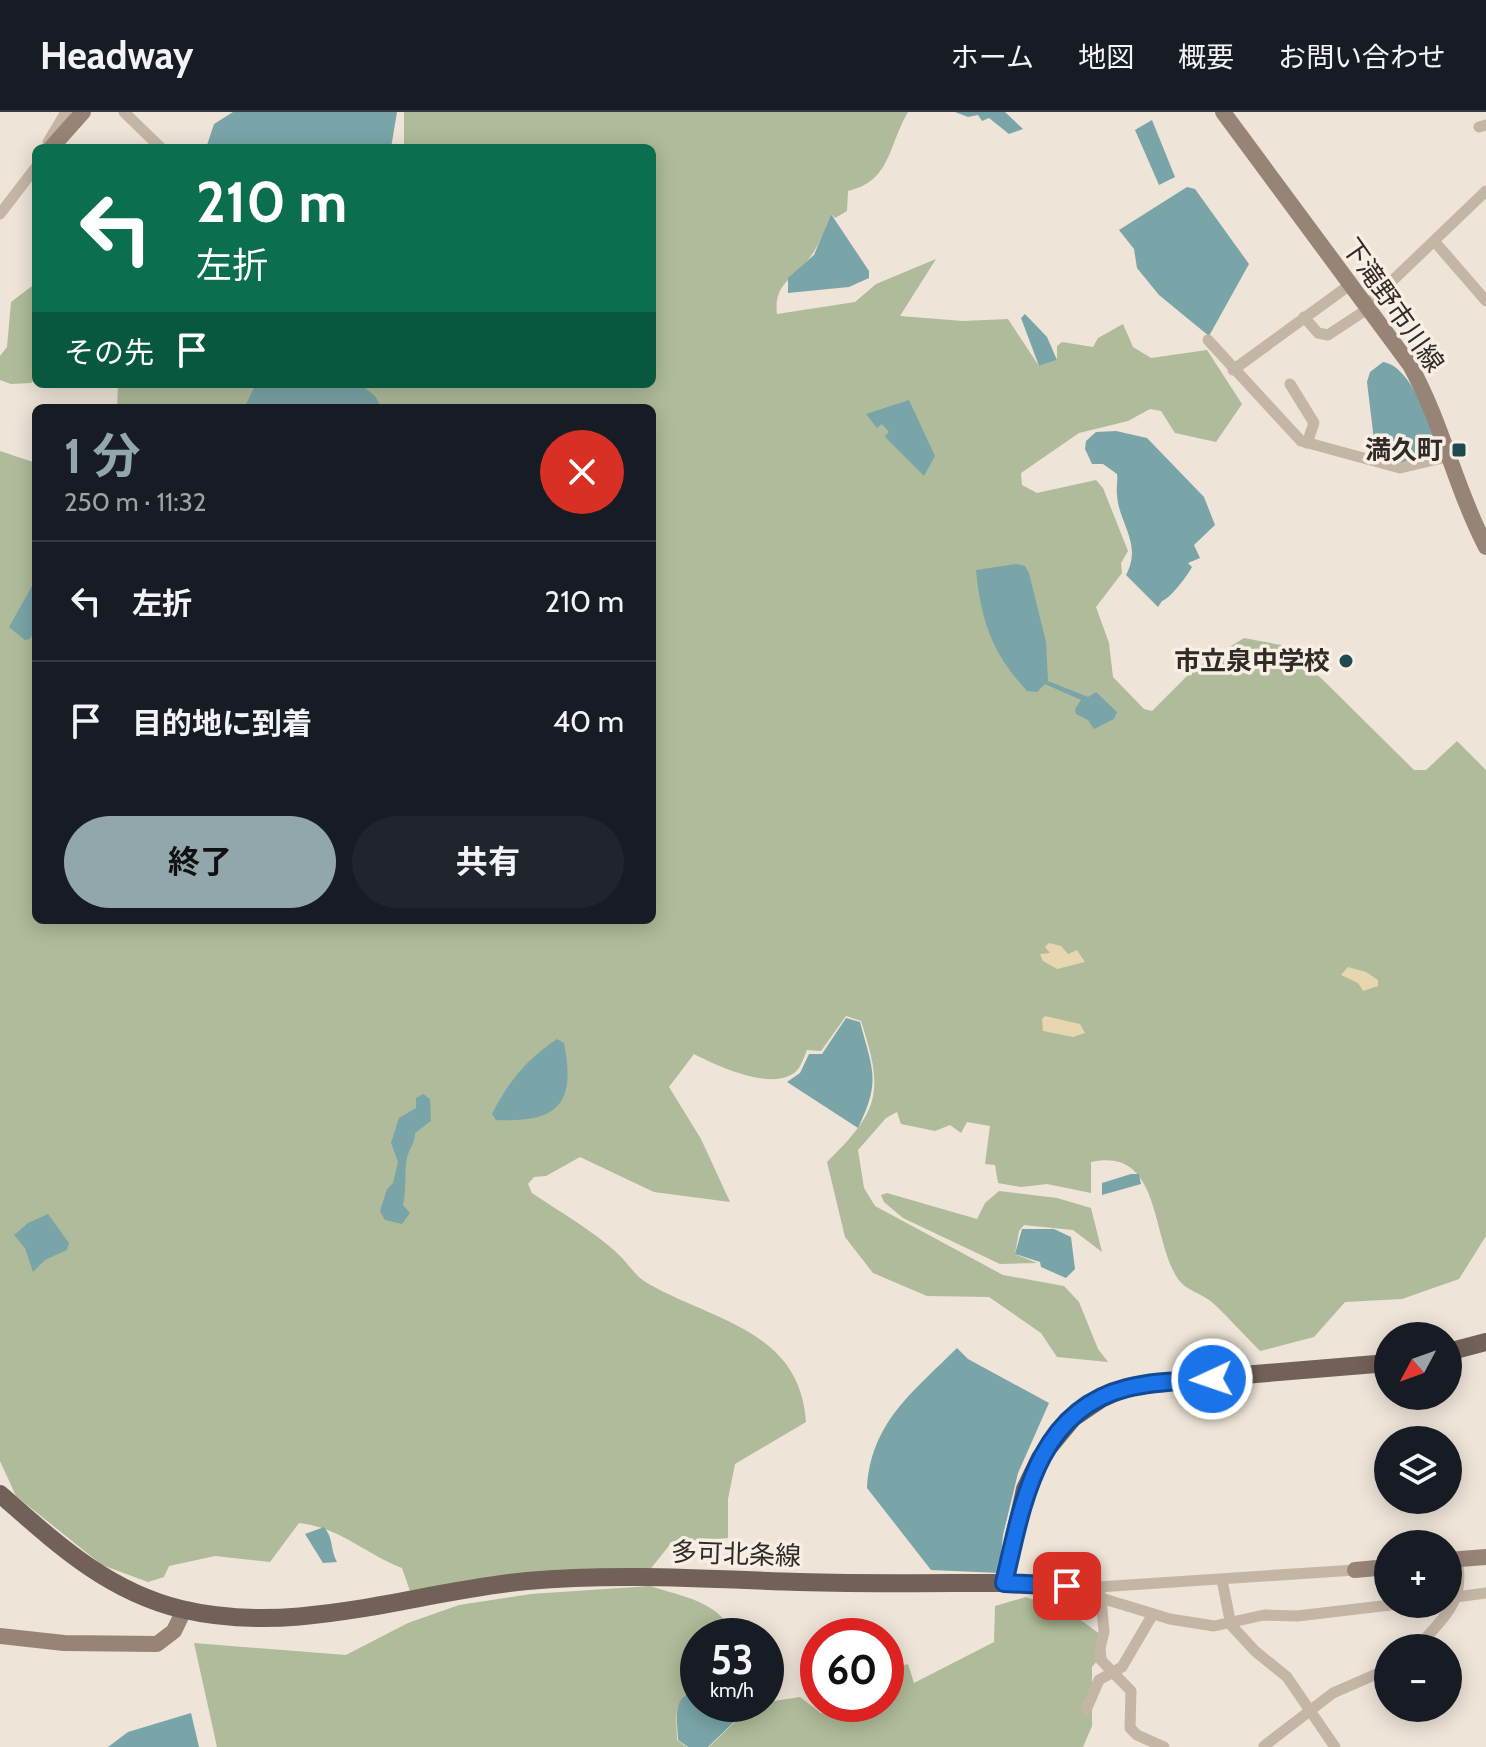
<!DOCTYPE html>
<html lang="ja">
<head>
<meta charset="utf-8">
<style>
	body { margin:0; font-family:Cabin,"Noto Sans JP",sans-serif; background:#20242c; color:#f1f3f6; height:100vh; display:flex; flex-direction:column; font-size:30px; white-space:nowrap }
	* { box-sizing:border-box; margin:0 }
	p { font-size:26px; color:#9ea1a6 }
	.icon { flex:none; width:44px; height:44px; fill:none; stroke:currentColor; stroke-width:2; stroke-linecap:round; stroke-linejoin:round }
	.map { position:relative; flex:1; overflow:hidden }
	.sheet { position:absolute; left:32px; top:292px; width:624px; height:520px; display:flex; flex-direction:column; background:#171b24; border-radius:12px; box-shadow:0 4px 20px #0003 }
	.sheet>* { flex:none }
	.guide { position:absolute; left:32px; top:32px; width:624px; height:244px; border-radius:12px; box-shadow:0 4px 20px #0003; background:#0b6e4f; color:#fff; overflow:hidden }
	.needle { width:52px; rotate:229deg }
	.tools { position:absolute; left:1374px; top:1210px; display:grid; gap:16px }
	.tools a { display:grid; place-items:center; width:88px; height:88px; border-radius:50%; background:#171b24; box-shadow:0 4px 20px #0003; font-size:40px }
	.speed { position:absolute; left:680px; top:1506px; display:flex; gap:16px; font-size:40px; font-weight:700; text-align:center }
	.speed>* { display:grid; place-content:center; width:104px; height:104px; border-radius:50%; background:#171b24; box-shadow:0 4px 20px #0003; line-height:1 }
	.speed small { font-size:20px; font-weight:400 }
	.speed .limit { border:12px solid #d22; background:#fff; color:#111 }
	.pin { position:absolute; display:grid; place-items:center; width:68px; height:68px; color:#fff; margin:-34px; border-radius:16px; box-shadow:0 4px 12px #0006 }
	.me { position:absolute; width:88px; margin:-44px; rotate:267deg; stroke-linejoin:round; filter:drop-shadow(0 0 6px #0008) }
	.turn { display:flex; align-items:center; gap:28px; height:168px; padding:0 32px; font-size:36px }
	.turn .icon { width:104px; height:104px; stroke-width:2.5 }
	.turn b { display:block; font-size:56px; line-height:68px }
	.then { display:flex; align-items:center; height:76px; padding:0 32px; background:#0003; gap:16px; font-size:30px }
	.round { display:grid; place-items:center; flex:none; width:84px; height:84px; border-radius:42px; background:#20242c }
	.headline { display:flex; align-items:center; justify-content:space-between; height:136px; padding:0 32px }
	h1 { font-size:48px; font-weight:700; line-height:60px; color:#92a7ab }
	.primary-button { display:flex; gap:16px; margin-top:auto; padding:16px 32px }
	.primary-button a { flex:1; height:92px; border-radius:48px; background:#92a7ab; color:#111; font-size:32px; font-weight:700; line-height:92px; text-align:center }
	.primary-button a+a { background:#20242c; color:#f1f3f6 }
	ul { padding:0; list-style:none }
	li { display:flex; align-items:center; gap:24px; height:120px; padding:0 32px; border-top:2px solid #363941 }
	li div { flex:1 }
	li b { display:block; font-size:30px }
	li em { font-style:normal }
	header { display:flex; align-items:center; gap:48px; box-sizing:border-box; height:112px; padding:0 40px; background:#171b24; border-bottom:2px solid #363941 }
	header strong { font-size:38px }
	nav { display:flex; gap:44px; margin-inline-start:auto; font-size:28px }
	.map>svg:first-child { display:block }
</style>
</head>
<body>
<header>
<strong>Headway</strong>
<nav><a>ホーム</a><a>地図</a><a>概要</a><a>お問い合わせ</a></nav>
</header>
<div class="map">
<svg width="1486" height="1635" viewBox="0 0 1486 1635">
	<rect width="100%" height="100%" fill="#eee4d8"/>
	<g fill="#afbb9a">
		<path d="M 404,0 L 908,0 C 888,34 891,69 848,79 L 847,99 L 835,106 L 831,102 C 825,115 820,132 811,144 C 795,166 773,171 777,202 L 855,190 L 876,172 L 936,147 L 900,204 L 963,209 L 1008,207 L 1039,254 L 1057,248 L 1057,234 L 1062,230 L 1093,235 L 1098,226 L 1123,212 L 1133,235 L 1151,246 L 1207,238 L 1242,292 L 1216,330 L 1175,321 L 1161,299 L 1150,297 L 1128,309 L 1079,321 L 1021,361 L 1022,373 L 1037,381 L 1096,368 L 1103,376 L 1128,439 L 1121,451 L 1122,461 L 1096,495 L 1109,531 L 1113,565 L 1144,597 L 1152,599 L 1194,557 L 1244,526 L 1281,533 L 1322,567 L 1414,658 L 1426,658 L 1457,629 L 1486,658 L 1486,1124 L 1459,1167 L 1402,1187 L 1345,1190 L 1314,1225 L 1260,1239 C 1244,1223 1229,1206 1213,1191 C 1203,1182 1185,1178 1178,1167 C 1150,1124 1162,1035 1091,1050 L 1091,1081 L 1047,1072 L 1021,1075 L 998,1071 L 995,1053 L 985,1052 L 990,1014 L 967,1010 L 961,1021 L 950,1013 L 935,1019 L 901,1012 L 897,1000 L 886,1006 L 858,1038 L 864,1076 L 875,1094 L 1003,1163 L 1064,1174 L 1079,1190 L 1098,1237 L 1108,1250 L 1057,1245 L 1041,1221 L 989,1185 L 927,1184 L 873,1161 L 845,1125 L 827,1050 C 880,998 884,980 861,909 L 846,904 L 821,939 L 807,938 C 805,943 802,951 799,956 C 779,983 717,954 694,942 L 669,975 L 701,1027 L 730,1090 L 654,1080 L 580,1045 L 546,1064 L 534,1065 L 528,1072 L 532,1081 C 560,1100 592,1118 617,1141 C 627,1150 635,1164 647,1171 C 713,1209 800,1218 806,1310 L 735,1352 L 728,1387 L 728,1426 L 672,1430 L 648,1460 L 410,1479 L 402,1456 C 363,1441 342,1416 299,1411 L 270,1450 L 215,1444 L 169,1454 L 164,1465 L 148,1470 L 102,1453 L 16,1384 L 0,1349 L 0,339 L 36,351 L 36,808 L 652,808 L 652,296 L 117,296 L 118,272 L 652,272 L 652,36 L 404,36 Z"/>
		<polygon points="36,171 36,266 31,271 11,272 0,268 0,244 7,235 11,190"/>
		<polygon points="999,1079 1057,1086 1091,1096 1102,1140 1073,1118 1024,1113 1019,1119 1015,1142 1037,1151 1000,1152 903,1106 884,1090 881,1083 887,1081 977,1107 985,1091"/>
		<path d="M 650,1474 C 683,1485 720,1489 734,1524 L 698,1524 L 698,1578 C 671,1586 677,1606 677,1628 L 687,1635 L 217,1635 L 194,1531 L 346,1543 L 408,1511 L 459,1493 L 531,1482 Z"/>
		<polygon points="1026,1485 1074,1503 1101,1523 1103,1542 1092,1555 1092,1614 1083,1635 709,1635 735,1610 734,1602 753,1592 800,1585 821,1601 838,1602 849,1592 886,1592 888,1557 908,1552 914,1571 994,1530 995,1494"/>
	</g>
	<g fill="#e8d6b0">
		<polygon points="1049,831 1061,834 1068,842 1077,838 1085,850 1057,857 1043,849 1040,842 1050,841 1045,835"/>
		<polygon points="1348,855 1366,860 1378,868 1378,874 1363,879 1358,871 1341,863"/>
		<polygon points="1045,904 1080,912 1085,921 1073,925 1043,919 1042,907"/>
	</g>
	<g fill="#7aa5a8">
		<polygon points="233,0 397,0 391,36 206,36 214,12"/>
		<polygon points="955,0 1005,0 1023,17 1009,22 989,6 982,9 978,3 968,5"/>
		<polygon points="1152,8 1175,65 1159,73 1135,18"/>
		<polygon points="1187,75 1195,77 1249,152 1209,224 1159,183 1137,156 1134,137 1119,118"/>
		<polygon points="831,102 869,159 869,166 849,175 788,181 788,166 814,143"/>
		<polygon points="1025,202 1047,225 1057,248 1039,254 1021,206"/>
		<path d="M 1383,250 C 1412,254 1431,316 1442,340 L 1401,352 L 1376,345 L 1367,270 L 1370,260 Z"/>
		<polygon points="256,272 360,272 375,284 380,293 378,296 236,296 245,294"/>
		<polygon points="909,288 935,344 924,364 888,328 885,324 889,320 882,312 877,316 866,302"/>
		<path d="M 1116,319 L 1147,326 L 1204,385 L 1215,413 L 1194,433 L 1200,446 L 1188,451 L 1192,455 C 1187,464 1171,486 1162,489 L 1158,495 L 1126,463 C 1143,431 1118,411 1117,382 C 1116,375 1118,369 1117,362 L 1103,352 L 1092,352 L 1085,337 L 1086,329 L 1096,320 Z"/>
		<path d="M 1016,452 L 1025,454 L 1029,461 L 1046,530 L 1048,569 L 1088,585 L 1096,580 L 1117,600 L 1114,607 L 1094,617 L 1088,608 L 1076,602 L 1075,597 L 1081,588 L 1045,572 L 1037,580 L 1027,579 C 992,541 981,509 976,458 Z"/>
		<polygon points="36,467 36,515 30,527 25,528 9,515"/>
		<path d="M 846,906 L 860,910 C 873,959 881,969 858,1016 L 787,970 L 800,961 L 809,942 L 822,942 Z"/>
		<path d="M 557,927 L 564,931 C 576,991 559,1011 496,1008 L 492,1002 C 508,970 527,947 557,927 Z"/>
		<path d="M 423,982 L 430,987 L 431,1009 L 415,1021 C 415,1032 409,1036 407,1046 C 404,1060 407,1075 403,1093 L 410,1101 L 402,1112 L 385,1108 L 380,1099 L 387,1077 L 393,1071 L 398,1050 L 391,1031 L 399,1006 L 416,996 L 416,986 Z"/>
		<polygon points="1131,1062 1139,1062 1141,1072 1102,1083 1102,1071"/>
		<polygon points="48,1102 69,1131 67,1138 45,1148 33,1160 25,1136 14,1123 28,1111"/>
		<polygon points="1022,1117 1054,1117 1071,1125 1075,1157 1066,1166 1041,1155 1040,1150 1015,1142"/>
		<path d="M 957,1236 L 968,1247 L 1049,1291 L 1018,1361 L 1003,1423 L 999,1461 L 931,1458 L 867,1376 C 871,1310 913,1280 957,1236 Z"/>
		<path d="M 324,1415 C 334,1427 330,1437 337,1450 L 323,1451 L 305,1422 Z"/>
		<path d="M 698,1579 L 698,1592 L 729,1592 L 735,1609 L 708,1635 L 688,1635 L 678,1628 C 678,1608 670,1583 698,1579 Z"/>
		<polygon points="191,1601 199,1635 108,1635 128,1620"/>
	</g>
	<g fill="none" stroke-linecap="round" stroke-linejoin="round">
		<g stroke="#c5b5a5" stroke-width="11">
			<polyline points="124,0 161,36"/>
			<polyline points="1479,15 1486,13"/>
			<polyline points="48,35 48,30 66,0"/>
			<polyline points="0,102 36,55"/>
			<polyline points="1435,130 1486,189"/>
			<polyline points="1367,193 1486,79"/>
			<polyline points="1304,205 1318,221 1328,223 1369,196"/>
			<polyline points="1208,228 1301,329 1400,356 1451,344"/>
			<polyline points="1233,258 1351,172"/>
			<polyline points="1290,272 1314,311 1307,331"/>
			<polyline points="1222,1468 1231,1513 1255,1539 1287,1565 1335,1635"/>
			<polyline points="1004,1471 1098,1475 1355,1458"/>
			<polyline points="1098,1475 1101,1486 1170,1507 1214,1514 1264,1503 1297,1504 1399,1492"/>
			<polyline points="1101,1486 1104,1520 1100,1536 1101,1548 1131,1579 1130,1616 1137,1623 1164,1635"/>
			<polyline points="1448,1486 1486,1481"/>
			<path d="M 1417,1536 C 1443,1505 1466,1491 1457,1447"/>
			<polyline points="1086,1598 1099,1568 1122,1555 1153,1502"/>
			<polyline points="1264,1634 1333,1581 1388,1557"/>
		</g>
		<g stroke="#988477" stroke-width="16">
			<path d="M 1223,0 L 1410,253 C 1443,313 1455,375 1486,435"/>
			<polyline points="51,36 83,0"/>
			<polyline points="1448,1448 1486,1445"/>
			<polyline points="1355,1458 1388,1455"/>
			<polyline points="0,1524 64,1531 157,1532 174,1519 184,1498"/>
		</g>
		<g stroke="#726158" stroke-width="18">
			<polyline points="1448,1240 1486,1230"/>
			<path d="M 0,1382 C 56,1431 107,1479 181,1497 C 297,1525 412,1480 527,1469 C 617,1461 709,1467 799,1470 C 867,1472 936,1471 1004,1471 L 1025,1377 L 1040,1346 L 1073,1306 L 1101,1287 L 1125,1276 L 1171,1269 L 1388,1251"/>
		</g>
	</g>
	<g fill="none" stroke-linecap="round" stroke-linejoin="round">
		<g stroke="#114b97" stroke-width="20">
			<path id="route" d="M 1067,1474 L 1004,1471 C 1022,1395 1035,1299 1127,1276 C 1154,1269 1184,1269 1212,1267"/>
		</g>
		<use href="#route" stroke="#1a73e8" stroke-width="14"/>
	</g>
	<g fill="#1f4a4f" stroke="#f7eee4" stroke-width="3">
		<rect x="1451" y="330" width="16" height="16" rx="4"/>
		<circle cx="1346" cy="549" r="8"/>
	</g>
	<g text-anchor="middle" stroke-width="7" stroke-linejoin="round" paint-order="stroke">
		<g font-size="26" fill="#312a26" stroke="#f7eee4">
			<text transform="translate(1393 193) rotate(55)" y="9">下滝野市川線</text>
			<text transform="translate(736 1442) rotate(2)" y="9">多可北条線</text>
		</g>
		<g font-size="26" font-weight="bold" fill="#312a26" stroke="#f7eee4" text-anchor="end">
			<text x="1443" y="347">満久町</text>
			<text x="1330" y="558">市立泉中学校</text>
		</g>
	</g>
</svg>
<div class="tools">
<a><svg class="needle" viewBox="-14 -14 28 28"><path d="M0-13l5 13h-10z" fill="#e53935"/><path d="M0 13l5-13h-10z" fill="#9ea1a6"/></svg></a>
<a><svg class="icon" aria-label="layers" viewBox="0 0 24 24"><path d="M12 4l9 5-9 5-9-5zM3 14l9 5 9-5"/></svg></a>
<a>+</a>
<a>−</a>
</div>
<div class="speed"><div>53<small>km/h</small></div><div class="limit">60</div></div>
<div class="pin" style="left:1067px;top:1474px;background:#d93025"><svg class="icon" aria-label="arrive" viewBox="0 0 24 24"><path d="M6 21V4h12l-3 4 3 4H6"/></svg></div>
<svg class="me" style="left:1212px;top:1267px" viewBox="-20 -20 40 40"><circle r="17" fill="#1a73e8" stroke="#fff" stroke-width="3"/><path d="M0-11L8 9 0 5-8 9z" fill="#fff"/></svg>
<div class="guide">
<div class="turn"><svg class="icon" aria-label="left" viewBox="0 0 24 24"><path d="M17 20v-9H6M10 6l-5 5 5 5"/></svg><div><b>210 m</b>左折</div></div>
<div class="then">その先<svg class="icon" aria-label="arrive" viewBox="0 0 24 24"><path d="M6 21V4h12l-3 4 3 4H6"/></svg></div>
</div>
<section class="sheet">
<div class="headline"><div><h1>1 分</h1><p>250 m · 11:32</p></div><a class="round" style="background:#d93025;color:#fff"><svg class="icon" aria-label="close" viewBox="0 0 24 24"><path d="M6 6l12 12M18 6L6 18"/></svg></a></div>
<ul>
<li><svg class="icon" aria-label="left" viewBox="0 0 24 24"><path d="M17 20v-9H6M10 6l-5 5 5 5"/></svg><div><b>左折</b></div><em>210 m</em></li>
<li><svg class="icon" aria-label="arrive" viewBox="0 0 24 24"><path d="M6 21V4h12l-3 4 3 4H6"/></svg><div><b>目的地に到着</b></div><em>40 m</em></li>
</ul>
<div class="primary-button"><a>終了</a><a>共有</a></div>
</section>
</div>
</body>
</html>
